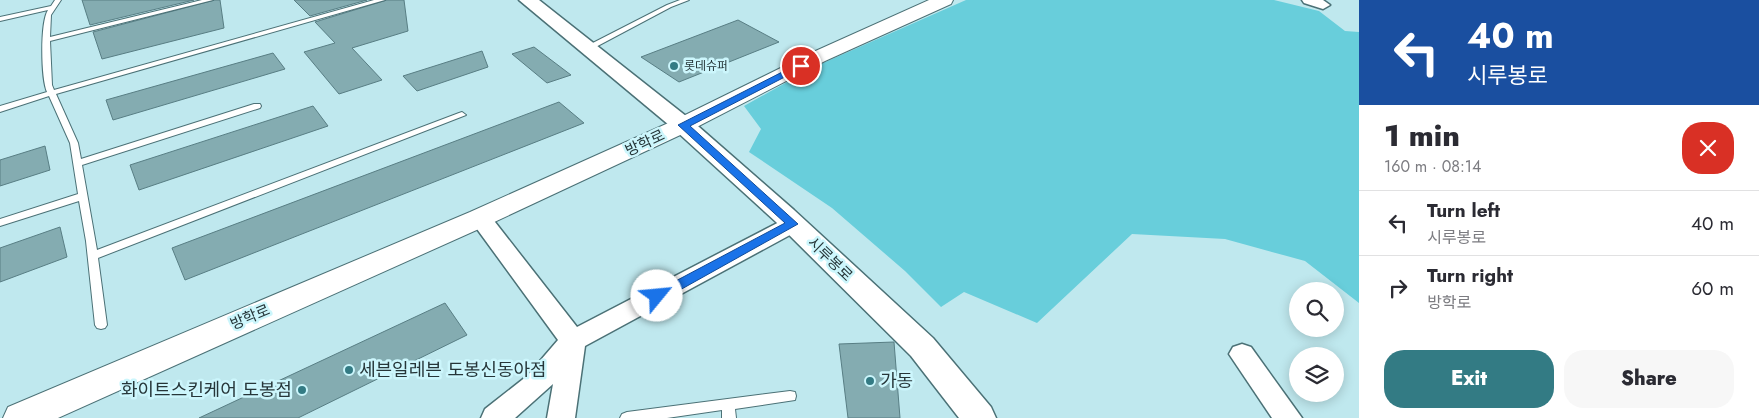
<!DOCTYPE html>
<html lang="en">
<head>
<meta charset="utf-8">
<style>
	body { margin:0; font-family:Jost,"Noto Sans KR",sans-serif; background:#f7f7f7; color:#2b2b33; height:100vh; display:flex; flex-direction:column; font-size:19px; white-space:nowrap }
	* { box-sizing:border-box; margin:0 }
	p { font-size:16px; color:#7c7c81 }
	.icon { flex:none; width:28px; height:28px; fill:none; stroke:currentColor; stroke-width:2; stroke-linecap:round; stroke-linejoin:round }
	.map { position:relative; flex:1; overflow:hidden }
	.sheet { display:flex; flex-direction:column; background:#fff; width:400px }
	.sheet>* { flex:none }
	.guide { background:#1a4fa0; color:#fff; overflow:hidden }
	.tools { position:absolute; left:1289px; top:282px; display:grid; gap:10px }
	.tools a { display:grid; place-items:center; width:55px; height:55px; border-radius:50%; background:#fff; box-shadow:0 2px 12px #0003; font-size:25px }
	.pin { position:absolute; display:grid; place-items:center; width:42px; height:42px; color:#fff; margin:-21px; border:2px solid #fff; border-radius:50%; box-shadow:0 1px 5px #0007 }
	.me { position:absolute; width:55px; margin:-28px; rotate:62deg; stroke-linejoin:round; filter:drop-shadow(0 0 4px #0008) }
	.turn { display:flex; align-items:center; gap:18px; height:105px; padding:0 25px; font-size:22px }
	.turn .icon { width:65px; height:65px; stroke-width:2.5 }
	.turn b { display:block; font-size:35px; line-height:42px }
	.round { display:grid; place-items:center; flex:none; width:52px; height:52px; border-radius:20px; background:#f7f7f7 }
	.headline { display:flex; align-items:center; justify-content:space-between; height:85px; padding:0 25px }
	h1 { font-size:30px; font-weight:800; line-height:38px }
	.cta { display:flex; gap:10px; margin-top:auto; padding:10px 25px }
	.cta a { flex:1; height:58px; border-radius:20px; background:#337b84; color:#fff; font-size:20px; font-weight:800; line-height:58px; text-align:center }
	.cta a+a { background:#f7f7f7; color:#2b2b33 }
	ul { padding:0; list-style:none }
	li { display:flex; align-items:center; gap:15px; height:65px; padding:0 25px; border-top:1px solid #e1e1e2 }
	li div { flex:1 }
	li b { display:block; font-size:19px }
	li em { font-style:normal }
	main { display:flex; flex:1; min-height:0 }
	.map>svg:first-child { display:block }
</style>
</head>
<body>
<main>
<div class="map">
<svg width="1359" height="418" viewBox="0 0 1359 418">
	<rect width="100%" height="100%" fill="#bfe8ee"/>
	<polygon fill="#68cedb" points="966,0 1274,0 1319,11 1345,31 1359,32 1359,303 1305,261 1225,239 1132,234 1037,323 964,292 941,307 905,271 832,208 749,152 761,129 744,106 814,67"/>
	<g fill="#84acb1" stroke="#587e84">
		<polygon points="82,0 194,0 90,25"/>
		<polygon points="215,0 220,0 224,28 102,59 93,32"/>
		<polygon points="294,0 367,0 310,16"/>
		<polygon points="387,0 404,0 408,31 352,48 382,80 339,94 304,52 335,43 315,22"/>
		<polygon points="738,20 779,42 679,82 641,57"/>
		<polygon points="534,47 571,75 547,83 512,54"/>
		<polygon points="482,51 488,67 417,91 403,76"/>
		<polygon points="273,53 285,69 113,120 106,100"/>
		<polygon points="559,102 584,123 185,280 172,248"/>
		<polygon points="313,106 328,126 139,190 130,165"/>
		<polygon points="45,146 50,170 0,186 0,160"/>
		<polygon points="60,227 67,257 0,282 0,248"/>
		<polygon points="445,303 467,335 298,418 199,418"/>
		<polygon points="894,342 900,418 848,418 839,344"/>
	</g>
	<g fill="none" stroke-linecap="round" stroke-linejoin="round">
		<g stroke="#4b7176" stroke-width="2">
			<g id="service">
				<path d="M 55,0 L 61,0 L 51,15 L 50,37 L 202,0 L 213,0 L 50,41 L 52,85 L 54,90 L 374,0 L 385,0 L 56,94 L 78,143 L 81,159 L 254,104 L 260,104 L 261,106 L 260,108 L 82,165 L 97,250 L 459,113 L 462,112 L 466,115 L 98,258 L 107,325 L 105,328 L 101,329 L 97,328 L 95,325 L 86,241 L 79,201 L 0,226 L 0,219 L 78,194 L 70,143 L 49,96 L 0,112 L 0,106 L 47,92 C 41,79 40,22 48,10 L 0,21 L 0,17 L 51,6 Z"/>
				<polygon points="680,0 689,0 671,7 590,50 587,50 583,48 667,5"/>
				<polygon points="790,391 795,392 796,396 795,400 735,409 736,418 722,418 722,410 667,418 620,418 622,414 627,412"/>
			</g>
		</g>
		<g stroke="#4b7176" stroke-width="3">
			<g id="minor">
				<polygon points="1302,0 1323,0 1330,5 1323,9 1304,3"/>
				<polygon points="480,211 488,213 577,327 785,219 793,217 801,219 804,224 801,229 585,346 575,418 547,418 553,384 515,418 481,418 485,409 527,376 558,340 469,218 472,213"/>
				<polygon points="1242,344 1251,347 1302,418 1272,418 1229,354 1233,347"/>
			</g>
		</g>
		<g stroke="#4b7176" stroke-width="3">
			<polygon id="tertiary" points="519,0 539,0 691,120 794,210 933,338 991,407 996,418 959,418 911,356 776,222 675,130"/>
		</g>
		<g stroke="#4b7176" stroke-width="2">
			<polygon id="secondary" points="929,0 953,0 951,4 825,61 691,130 490,224 58,418 3,418 8,407 470,212 675,120 811,53"/>
		</g>
		<use href="#service" fill="#fff" fill-rule="evenodd"/>
		<use href="#minor" fill="#fff" fill-rule="evenodd"/>
		<use href="#tertiary" fill="#fff" fill-rule="evenodd"/>
		<use href="#secondary" fill="#fff" fill-rule="evenodd"/>
	</g>
	<polygon fill="#1a73e8" stroke="#114b97" points="798,64 806,66 690,126 798,224 662,300 653,300 651,296 653,293 785,223 678,125"/>
	<g fill="#337b84" stroke="#ccf6fc" stroke-width="2">
		<circle cx="674" cy="66" r="5"/>
		<circle cx="349" cy="370" r="5"/>
		<circle cx="870" cy="381" r="5"/>
		<circle cx="302" cy="390" r="5"/>
	</g>
	<g text-anchor="middle" stroke-width="5" stroke-linejoin="round" paint-order="stroke">
		<g font-size="12" fill="#263639" stroke="#ccf6fc" text-anchor="start">
			<text x="684" y="70">롯데슈퍼</text>
		</g>
		<g font-size="15" fill="#263639" stroke="#ccf6fc">
			<text transform="translate(645 143) rotate(-25)" y="5">방학로</text>
			<text transform="translate(830 259) rotate(44)" y="5">시루봉로</text>
			<text transform="translate(250 317) rotate(-23)" y="5">방학로</text>
		</g>
		<g font-size="18" fill="#263639" stroke="#ccf6fc" text-anchor="start">
			<text x="359" y="376">세븐일레븐 도봉신동아점</text>
			<text x="880" y="387">가동</text>
			<text x="292" y="396" text-anchor="end">화이트스킨케어 도봉점</text>
		</g>
	</g>
</svg>
<div class="tools">
<a><svg class="icon" aria-label="search" viewBox="0 0 24 24"><circle cx="10" cy="10" r="6"/><path d="M15 15l6 6"/></svg></a>
<a><svg class="icon" aria-label="layers" viewBox="0 0 24 24"><path d="M12 4l9 5-9 5-9-5zM3 14l9 5 9-5"/></svg></a>
</div>
<div class="pin" style="left:801px;top:66px;background:#d93025"><svg class="icon" aria-label="arrive" viewBox="0 0 24 24"><path d="M6 21V4h12l-3 4 3 4H6"/></svg></div>
<svg class="me" style="left:657px;top:296px" viewBox="-20 -20 40 40"><circle r="19" fill="#fff"/><path d="M0-13L10 11 0 6-10 11z" fill="#1a73e8"/></svg>
</div>
<section class="sheet">
<div class="guide">
<div class="turn"><svg class="icon" aria-label="left" viewBox="0 0 24 24"><path d="M17 20v-9H6M10 6l-5 5 5 5"/></svg><div><b>40 m</b>시루봉로</div></div>
</div>
<div class="headline"><div><h1>1 min</h1><p>160 m · 08:14</p></div><a class="round" style="background:#d93025;color:#fff"><svg class="icon" aria-label="close" viewBox="0 0 24 24"><path d="M6 6l12 12M18 6L6 18"/></svg></a></div>
<ul>
<li><svg class="icon" aria-label="left" viewBox="0 0 24 24"><path d="M17 20v-9H6M10 6l-5 5 5 5"/></svg><div><b>Turn left</b><p>시루봉로</p></div><em>40 m</em></li>
<li><svg class="icon" aria-label="right" viewBox="0 0 24 24"><path d="M7 20v-9h11M14 6l5 5-5 5"/></svg><div><b>Turn right</b><p>방학로</p></div><em>60 m</em></li>
</ul>
<div class="cta"><a>Exit</a><a>Share</a></div>
</section>
</main>
</body>
</html>
